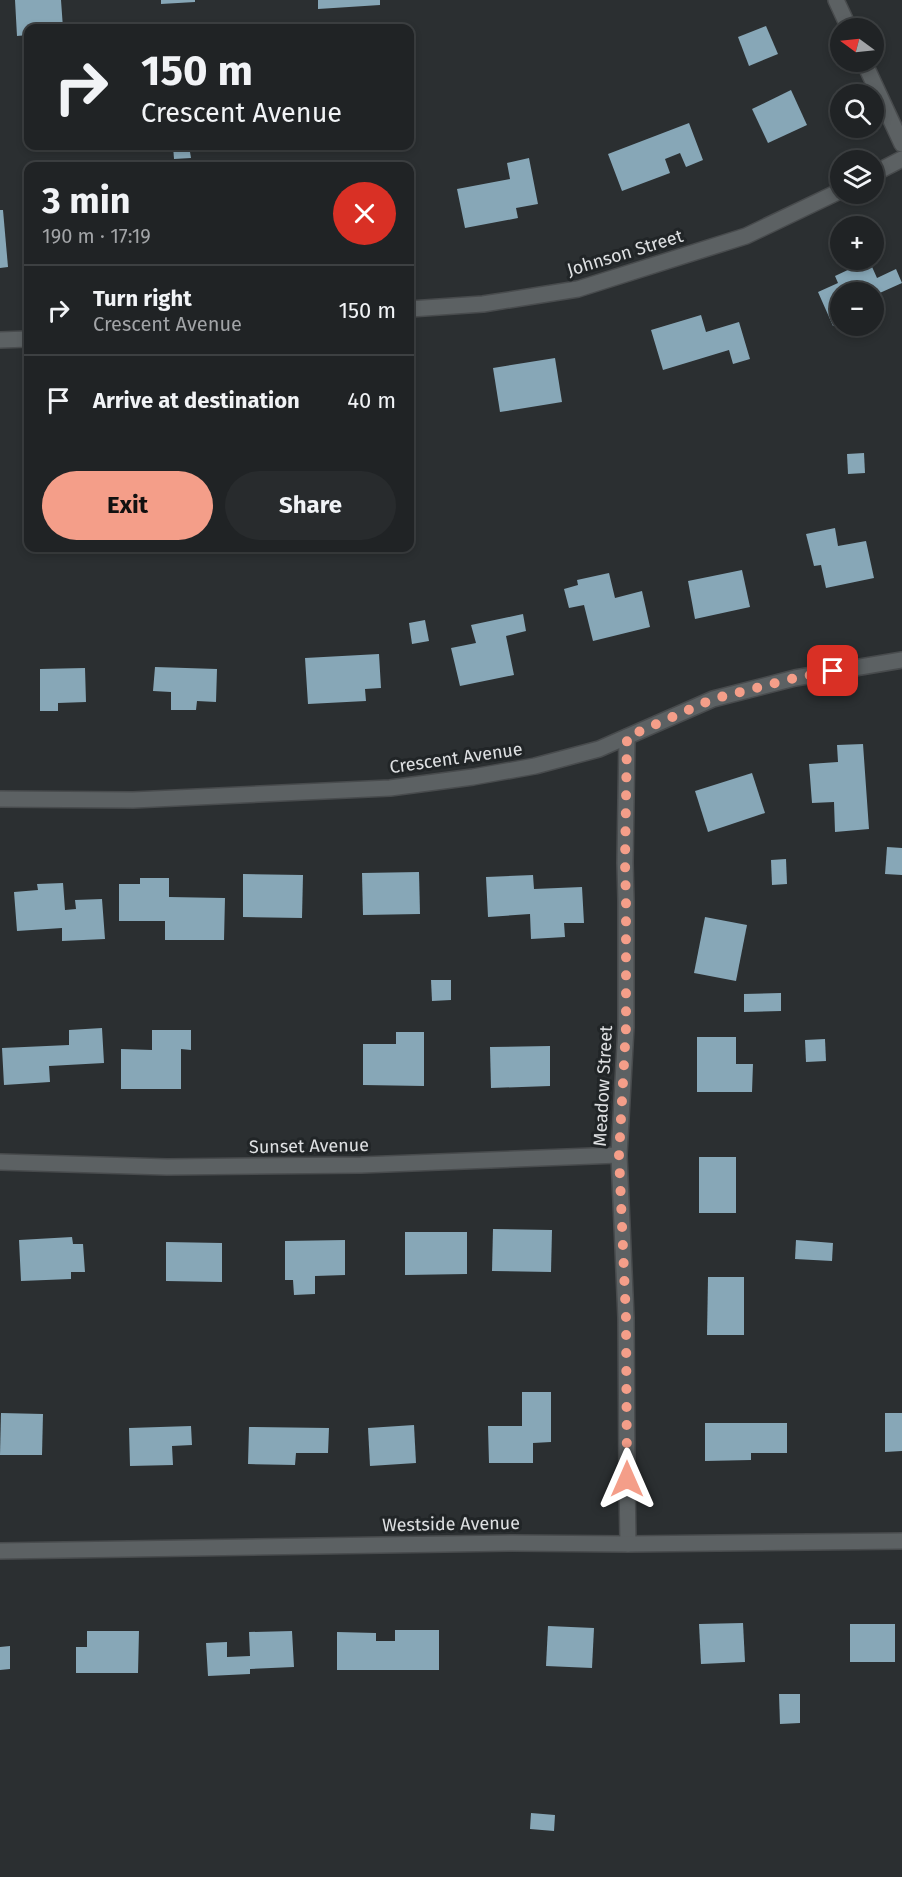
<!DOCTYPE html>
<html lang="en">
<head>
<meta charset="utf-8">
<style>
	body { margin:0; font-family:"Fira Sans",sans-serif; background:#282b2d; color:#f1f3f6; height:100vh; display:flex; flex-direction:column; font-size:22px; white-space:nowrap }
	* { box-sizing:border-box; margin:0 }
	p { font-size:20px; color:#a2a4a7 }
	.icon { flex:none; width:33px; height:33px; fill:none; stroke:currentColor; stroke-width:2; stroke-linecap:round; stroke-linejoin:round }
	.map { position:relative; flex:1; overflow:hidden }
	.panel { position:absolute; left:24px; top:162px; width:390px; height:390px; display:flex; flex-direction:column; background:#202325; border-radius:12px; box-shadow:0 3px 9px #0003,0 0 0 2px #3d4042 }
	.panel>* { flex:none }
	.banner { position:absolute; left:24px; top:24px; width:390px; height:126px; border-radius:12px; box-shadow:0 3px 9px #0003,0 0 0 2px #3d4042; background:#202325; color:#f1f3f6; overflow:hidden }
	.needle { width:39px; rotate:285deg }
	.tools { position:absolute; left:830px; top:18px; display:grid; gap:12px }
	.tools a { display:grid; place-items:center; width:54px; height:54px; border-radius:50%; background:#202325; box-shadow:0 3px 9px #0003,0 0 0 2px #3d4042; font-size:30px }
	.pin { position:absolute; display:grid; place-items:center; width:51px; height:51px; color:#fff; margin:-26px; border-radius:12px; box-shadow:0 3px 9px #0006 }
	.me { position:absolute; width:66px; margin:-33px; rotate:0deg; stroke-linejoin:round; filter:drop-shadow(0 0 4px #0008) }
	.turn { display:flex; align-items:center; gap:21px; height:126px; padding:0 18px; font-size:27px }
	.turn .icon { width:78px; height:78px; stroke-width:2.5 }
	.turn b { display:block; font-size:42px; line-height:51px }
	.round { display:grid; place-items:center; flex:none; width:63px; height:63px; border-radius:32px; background:#282b2d }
	.head { display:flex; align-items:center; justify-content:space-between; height:102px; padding:0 18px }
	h1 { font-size:36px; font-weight:700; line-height:45px }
	.cta { display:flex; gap:12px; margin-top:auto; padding:12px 18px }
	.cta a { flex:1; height:69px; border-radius:36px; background:#f49e89; color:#111; font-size:24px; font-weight:700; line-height:69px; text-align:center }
	.cta a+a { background:#282b2d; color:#f1f3f6 }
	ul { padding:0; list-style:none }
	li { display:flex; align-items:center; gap:18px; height:90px; padding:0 18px; border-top:2px solid #3d4042 }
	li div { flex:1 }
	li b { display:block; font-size:22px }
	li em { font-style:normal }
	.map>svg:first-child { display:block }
</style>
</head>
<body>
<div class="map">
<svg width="902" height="1877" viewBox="0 0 902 1877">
	<rect width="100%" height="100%" fill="#2b2f31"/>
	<g fill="#87a7b7">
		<polygon points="15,0 61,0 63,28 28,28 28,35 17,36"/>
		<polygon points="161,0 195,0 195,2 161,4"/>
		<polygon points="318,0 380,0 380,5 318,9"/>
		<polygon points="766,26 778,54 749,66 738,37"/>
		<polygon points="791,90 807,125 768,143 752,109"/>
		<polygon points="689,123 703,160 686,167 680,153 665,159 670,173 622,191 608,154"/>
		<polygon points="173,146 189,146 191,158 174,159"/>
		<polygon points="529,158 538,204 516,208 518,218 465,228 457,189 510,179 507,163"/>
		<polygon points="410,207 411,207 413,222 410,222"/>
		<polygon points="0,210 3,210 8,267 0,268"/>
		<polygon points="869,260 877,278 896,269 902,283 873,296 873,292 840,292 840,323 833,326 818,292 838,283 835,276"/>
		<polygon points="701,315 706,332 739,322 750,359 733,364 729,350 663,370 651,330"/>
		<polygon points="555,358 562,402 500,412 493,368"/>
		<polygon points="864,453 865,473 848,474 847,454"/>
		<polygon points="835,528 838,546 866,541 874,578 826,588 821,565 814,566 806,534"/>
		<polygon points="742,570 750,607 695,619 688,581"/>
		<polygon points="609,573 615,598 642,591 650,627 593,641 584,605 569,608 564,589 578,585 577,580"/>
		<polygon points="523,614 526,631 506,636 514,675 460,686 451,648 476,643 471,625"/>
		<polygon points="425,620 429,641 412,644 409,623"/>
		<polygon points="379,654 381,688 365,689 366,701 308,704 305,658"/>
		<polygon points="155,667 217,669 216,702 197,701 196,710 171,710 171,692 153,691"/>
		<polygon points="85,668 86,702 58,703 58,711 40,711 40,669"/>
		<polygon points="863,744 869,829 835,832 834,802 812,803 809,764 838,762 837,745"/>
		<polygon points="752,773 765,813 708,832 695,791"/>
		<polygon points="887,847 902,848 902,875 885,874"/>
		<polygon points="786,859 787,884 772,885 771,860"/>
		<polygon points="419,872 420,914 363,915 362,873"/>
		<polygon points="243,874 303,875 302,918 243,917"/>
		<polygon points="533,875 534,889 582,887 584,923 564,923 565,937 531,939 530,914 488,917 486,877"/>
		<polygon points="140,878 169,878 169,897 225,898 224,940 165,940 165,921 119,921 119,884 140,884"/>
		<polygon points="63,883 65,910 76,909 75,900 102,899 105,939 62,941 62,928 17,931 14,892 38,890 37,884"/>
		<polygon points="705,917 747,925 736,981 694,973"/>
		<polygon points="431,980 451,980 451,1000 432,1001"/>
		<polygon points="781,993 781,1011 744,1012 744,994"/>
		<polygon points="102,1028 104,1063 49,1066 50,1082 4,1085 2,1048 69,1045 69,1030"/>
		<polygon points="152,1030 191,1030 191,1050 181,1049 181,1089 121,1089 121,1049 152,1050"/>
		<polygon points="396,1032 424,1032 424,1086 363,1085 363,1044 396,1044"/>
		<polygon points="697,1037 736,1037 736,1064 753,1064 752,1092 697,1092"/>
		<polygon points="825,1039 826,1061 806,1062 805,1040"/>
		<polygon points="550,1046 550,1086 491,1088 490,1047"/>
		<rect x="699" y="1157" width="37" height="56"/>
		<polygon points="493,1229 552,1230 551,1272 492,1271"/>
		<polygon points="405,1232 467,1232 467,1274 405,1275"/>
		<polygon points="72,1237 73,1244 83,1244 85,1272 71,1272 71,1279 21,1281 19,1240"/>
		<polygon points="345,1240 345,1275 315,1276 315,1294 294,1295 293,1280 285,1280 285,1241"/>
		<polygon points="796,1240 833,1243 832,1261 795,1259"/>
		<polygon points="166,1242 222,1243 222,1282 166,1281"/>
		<polygon points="708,1277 744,1277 744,1335 707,1335"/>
		<polygon points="522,1392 551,1392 551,1442 533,1443 533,1463 489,1463 488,1426 522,1426"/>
		<polygon points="1,1413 43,1414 42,1455 0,1455"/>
		<polygon points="885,1413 902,1413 902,1451 885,1452"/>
		<polygon points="705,1423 787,1423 787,1453 751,1453 751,1460 705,1461"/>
		<polygon points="414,1425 416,1463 370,1466 368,1428"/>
		<polygon points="191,1426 192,1445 172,1446 173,1465 130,1466 129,1428"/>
		<polygon points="249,1427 329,1428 328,1453 296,1453 295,1465 248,1464"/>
		<polygon points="743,1623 745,1662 701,1664 699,1624"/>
		<rect x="850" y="1624" width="45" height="38"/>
		<polygon points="548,1626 594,1628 592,1668 546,1666"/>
		<polygon points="395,1630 439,1630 439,1670 337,1670 337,1632 376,1633 376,1641 395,1641"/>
		<polygon points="87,1631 139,1631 138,1673 76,1673 76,1647 87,1647"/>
		<polygon points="292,1631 294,1667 250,1669 250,1674 208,1676 206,1643 227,1642 227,1657 250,1656 249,1632"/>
		<polygon points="10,1646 10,1669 0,1670 0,1647"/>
		<polygon points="779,1694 800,1694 800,1723 780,1724"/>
		<polygon points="531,1813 555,1815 554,1831 530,1829"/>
	</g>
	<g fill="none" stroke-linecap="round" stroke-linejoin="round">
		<g stroke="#484b4d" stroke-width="18">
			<g id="minor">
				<polyline points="836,0 849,28"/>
				<polyline points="864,62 902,144"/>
				<polyline points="873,174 902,159"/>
				<polyline points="410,309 483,304 578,289 746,236 840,191"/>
				<polyline points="0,340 28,339"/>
				<polyline points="627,737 625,863 626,901 626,1027 619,1155 626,1318 627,1479 628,1544"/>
				<polyline points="0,799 133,800 390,788 473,777 535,766 599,749 713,699 795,678 902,660"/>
				<polyline points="0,1162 167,1167 361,1165 619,1155"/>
				<polyline points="0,1551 512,1543 628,1544 902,1541"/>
			</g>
		</g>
		<use href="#minor" stroke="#5c6163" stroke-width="15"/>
	</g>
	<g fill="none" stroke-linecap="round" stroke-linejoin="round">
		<polyline stroke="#f49e89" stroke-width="10" stroke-dasharray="0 18" points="627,1479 626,1318 619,1155 626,1027 626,901 625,863 627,737 713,699 795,678 833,671"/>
	</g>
	<g text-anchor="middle" stroke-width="6" stroke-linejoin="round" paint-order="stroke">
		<g font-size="18" fill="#dee0e2" stroke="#212527">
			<text transform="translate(625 253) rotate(-17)" y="6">Johnson Street</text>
			<text transform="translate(456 758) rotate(-8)" y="6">Crescent Avenue</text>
			<text transform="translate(603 1086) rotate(-87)" y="6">Meadow Street</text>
			<text transform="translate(309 1146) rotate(-1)" y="6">Sunset Avenue</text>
			<text transform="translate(451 1524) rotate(-1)" y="6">Westside Avenue</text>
		</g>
	</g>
</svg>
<div class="tools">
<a><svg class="needle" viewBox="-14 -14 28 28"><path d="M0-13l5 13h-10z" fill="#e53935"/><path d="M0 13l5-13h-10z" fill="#a2a4a7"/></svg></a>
<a><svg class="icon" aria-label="search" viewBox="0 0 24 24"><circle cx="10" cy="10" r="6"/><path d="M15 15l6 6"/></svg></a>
<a><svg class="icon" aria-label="layers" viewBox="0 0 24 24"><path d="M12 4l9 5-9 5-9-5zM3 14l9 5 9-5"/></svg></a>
<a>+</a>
<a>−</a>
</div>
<div class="pin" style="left:833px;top:671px;background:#d93025"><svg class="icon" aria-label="arrive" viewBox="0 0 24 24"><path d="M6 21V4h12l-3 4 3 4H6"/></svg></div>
<svg class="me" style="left:627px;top:1479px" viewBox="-20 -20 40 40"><path d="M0-17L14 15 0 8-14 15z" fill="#f49e89" stroke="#fff" stroke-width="4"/></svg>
<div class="banner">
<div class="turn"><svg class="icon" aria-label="right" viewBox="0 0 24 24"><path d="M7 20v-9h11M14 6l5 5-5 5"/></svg><div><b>150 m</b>Crescent Avenue</div></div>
</div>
<section class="panel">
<div class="head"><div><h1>3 min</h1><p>190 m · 17:19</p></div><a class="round" style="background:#d93025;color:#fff"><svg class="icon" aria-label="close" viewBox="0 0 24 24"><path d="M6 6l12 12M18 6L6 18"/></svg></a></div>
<ul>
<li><svg class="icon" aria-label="right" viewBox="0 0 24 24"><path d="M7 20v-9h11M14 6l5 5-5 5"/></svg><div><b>Turn right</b><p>Crescent Avenue</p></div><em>150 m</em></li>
<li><svg class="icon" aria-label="arrive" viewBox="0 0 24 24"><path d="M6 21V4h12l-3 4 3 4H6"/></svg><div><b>Arrive at destination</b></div><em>40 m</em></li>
</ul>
<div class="cta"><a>Exit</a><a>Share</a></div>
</section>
</div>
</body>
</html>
